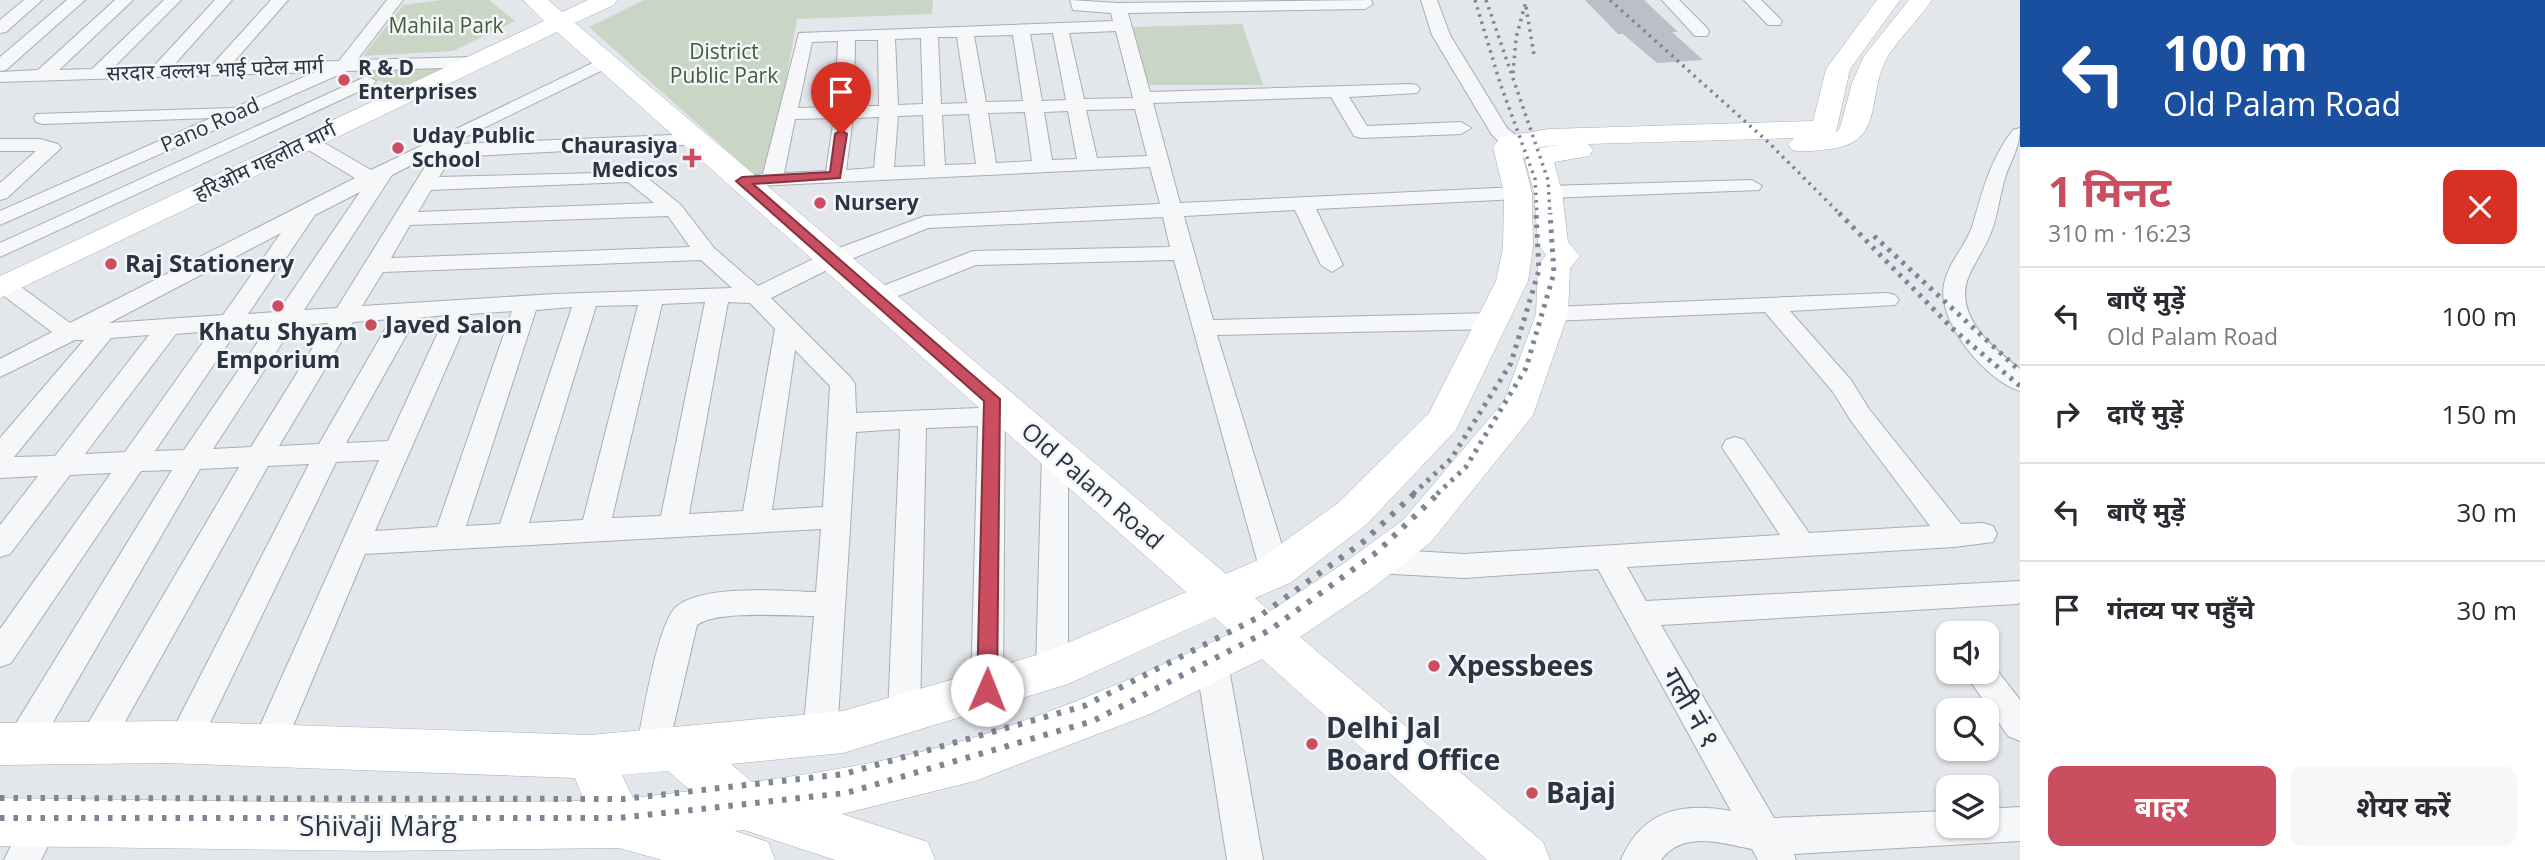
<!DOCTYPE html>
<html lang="hi">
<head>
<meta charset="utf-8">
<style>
	body { margin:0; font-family:"Open Sans","Noto Sans Devanagari",sans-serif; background:#f7f7f7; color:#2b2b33; height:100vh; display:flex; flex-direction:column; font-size:26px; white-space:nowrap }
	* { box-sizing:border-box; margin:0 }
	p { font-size:23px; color:#7c7c81 }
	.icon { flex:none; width:38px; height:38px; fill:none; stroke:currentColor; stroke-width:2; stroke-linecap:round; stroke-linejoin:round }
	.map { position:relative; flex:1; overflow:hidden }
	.panel { display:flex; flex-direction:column; background:#fff; width:525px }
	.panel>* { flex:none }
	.guide { background:#1a4fa0; color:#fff; overflow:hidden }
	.fabs { position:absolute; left:1936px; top:621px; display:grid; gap:14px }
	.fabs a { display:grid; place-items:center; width:63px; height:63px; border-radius:14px; background:#fff; box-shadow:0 2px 5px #0004; font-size:35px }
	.pin { position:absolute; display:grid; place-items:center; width:60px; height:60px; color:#fff; margin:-72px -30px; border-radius:50% 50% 50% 0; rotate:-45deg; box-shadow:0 0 7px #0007 }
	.pin .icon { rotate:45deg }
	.me { position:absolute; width:77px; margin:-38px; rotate:1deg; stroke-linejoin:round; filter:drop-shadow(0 0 5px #0008) }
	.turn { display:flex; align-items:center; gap:24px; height:147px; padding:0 28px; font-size:32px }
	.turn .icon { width:91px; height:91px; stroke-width:2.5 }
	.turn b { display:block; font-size:49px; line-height:60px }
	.round { display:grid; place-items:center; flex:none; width:74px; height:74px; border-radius:14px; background:#f7f7f7 }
	.head { display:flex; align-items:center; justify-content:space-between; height:119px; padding:0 28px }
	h1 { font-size:42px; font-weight:700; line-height:52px; color:#cb4e60 }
	.button { display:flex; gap:14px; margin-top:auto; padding:14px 28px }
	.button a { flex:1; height:80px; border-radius:14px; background:#cb4e60; color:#fff; font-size:28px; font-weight:700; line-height:80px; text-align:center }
	.button a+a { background:#f7f7f7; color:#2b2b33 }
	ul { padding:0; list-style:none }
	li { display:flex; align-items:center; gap:21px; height:98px; padding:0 28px; border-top:2px solid #e1e1e2 }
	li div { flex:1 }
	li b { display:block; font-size:26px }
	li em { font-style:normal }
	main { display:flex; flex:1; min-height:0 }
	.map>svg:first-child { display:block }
</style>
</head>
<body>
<main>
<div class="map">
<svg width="2020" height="860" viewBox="0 0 2020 860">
	<rect width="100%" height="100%" fill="#e3e6eb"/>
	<g fill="#c9d5c5">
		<polygon points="441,0 489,0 515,21 453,51 363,56 403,5"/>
		<polygon points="644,0 933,0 932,14 797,19 767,186 589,27"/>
		<polygon points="1242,24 1263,85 1147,85 1133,27"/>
		<polygon points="455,66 406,90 346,69"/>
	</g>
	<polygon fill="#bbbfc8" points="1585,0 1644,0 1678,32 1672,32 1703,60 1657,63 1623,34 1618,34"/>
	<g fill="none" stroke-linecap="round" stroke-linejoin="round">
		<g stroke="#a8adb5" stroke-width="2">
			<g id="street">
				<polygon points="24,0 42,0 6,32 0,33 0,20"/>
				<polygon points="67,0 85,0 6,70 0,71 0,57"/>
				<polygon points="115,0 133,0 59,70 92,69 164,0 181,0 113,68 153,67 215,0 232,0 173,66 212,65 271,0 288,0 232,64 339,61 387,0 403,0 357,60 473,57 482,62 473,67 347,71 0,225 0,211 211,118 43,124 36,122 34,118 36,114 234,108 315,72 0,82 0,72 38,70"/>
				<path d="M 1070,0 L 1118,3 L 1371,0 L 1373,4 L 1365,9 L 1128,13 L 1150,92 L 1411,84 L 1417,85 L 1420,89 L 1417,93 L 1349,97 L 1367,126 L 1461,122 L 1471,128 L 1461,134 L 1361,138 L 1354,136 L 1331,97 L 1153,103 L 1180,203 L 1518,187 L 1528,193 L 1518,199 L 1316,209 L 1343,265 L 1332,272 L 1321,265 L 1295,210 L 1184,216 L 1213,320 L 1493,313 L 1501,316 L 1505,321 L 1501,326 L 1493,329 L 1217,335 L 1290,571 L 1285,579 L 1275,583 L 1265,579 L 1260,571 L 1174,260 L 976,265 L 883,302 L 867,302 L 863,297 L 867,292 L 973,251 L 1170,247 L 1163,217 L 928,228 L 839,264 L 771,298 L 851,378 L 855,384 L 856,413 L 979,408 L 983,393 L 992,390 L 1001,393 L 1005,399 L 1003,689 L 998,699 L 987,703 L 976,699 L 971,689 L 978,426 L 926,428 L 920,714 L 916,724 L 904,729 L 892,724 L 888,714 L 900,429 L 856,432 L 837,735 L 832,746 L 820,750 L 808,746 L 803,735 L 814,616 C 787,616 718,610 697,625 L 665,762 L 653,766 L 641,762 L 636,751 C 642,723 657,622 677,606 C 704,584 782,591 816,592 L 821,529 L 365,554 L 280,757 L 268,761 L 256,757 L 251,746 L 379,460 L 336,462 L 195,754 L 183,758 L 171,754 L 166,743 L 309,464 L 268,466 L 107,754 L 95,758 L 83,754 L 78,743 L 83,732 L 239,467 L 200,469 L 34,755 L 22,759 L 10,755 L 5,744 L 10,733 L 172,470 L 141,471 L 11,663 L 0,667 L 0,629 L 111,473 L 70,475 L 10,554 L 0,557 L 0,525 L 38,476 L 0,478 L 0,438 L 84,340 L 75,340 L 0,377 L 0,359 L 52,332 L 0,293 L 0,280 L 13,281 L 70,323 L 355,178 L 300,145 L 297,141 L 300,137 L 314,137 L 371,170 L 605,57 L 614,62 L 611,66 L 461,139 L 458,144 L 695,134 L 702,136 L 705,140 L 702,144 L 451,157 L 439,177 L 640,172 L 681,205 L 714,248 L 758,286 L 823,254 L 925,216 L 1160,204 L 1150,167 L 758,186 L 748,180 L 751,176 L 763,174 L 799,33 L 1113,21 L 1111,13 L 1073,10 ZM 1116,31 L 1133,98 L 1084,99 L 1069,33 ZM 1053,33 L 1066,100 L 1042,101 L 1030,34 ZM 1013,35 L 1023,101 L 986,102 L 974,36 ZM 938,37 L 957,37 L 967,103 L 941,104 ZM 921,38 L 923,104 L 898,105 L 895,39 ZM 855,40 L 878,40 L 879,106 L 854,106 ZM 838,41 L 835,107 L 798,108 L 812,42 ZM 1135,109 L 1147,156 L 1097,158 L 1086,110 ZM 1068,111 L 1077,159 L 1052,160 L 1044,112 ZM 1025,112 L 1032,161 L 996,163 L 988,113 ZM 969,114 L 976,164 L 945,165 L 942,115 ZM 923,115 L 925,166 L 894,167 L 898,116 ZM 879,117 L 874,168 L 846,170 L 853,118 ZM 834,118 L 826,171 L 784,173 L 795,119 ZM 433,154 L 337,308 L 304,310 L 392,175 ZM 628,182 L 654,203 L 418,212 L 431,190 ZM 360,192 L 278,312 L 248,314 L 315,215 ZM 668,216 L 690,247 L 391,258 L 410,225 ZM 281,233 L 223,315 L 109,323 ZM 701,260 L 732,288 L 554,294 L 362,306 L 383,272 ZM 705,302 L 661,516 L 612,518 L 662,304 ZM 728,302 L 750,303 L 775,329 L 743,511 L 689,514 ZM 638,305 L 583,520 L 529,523 L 596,306 ZM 572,307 L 500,524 L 466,526 L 536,310 ZM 512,311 L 437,527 L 375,531 L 470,314 ZM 446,315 L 388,441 L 346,443 L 416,318 ZM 391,319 L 319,444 L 279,446 L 353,322 ZM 328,323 L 251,447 L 213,449 L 293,326 ZM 268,327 L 184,450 L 155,451 L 238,329 ZM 211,331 L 125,452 L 85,454 L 176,334 ZM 149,335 L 55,456 L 14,457 L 111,338 ZM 795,350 L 830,386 L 823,507 L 772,510 Z"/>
				<path d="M 1421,0 L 1437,0 L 1450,35 L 1507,128 C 1519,140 1538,144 1548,156 L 1545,160 C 1526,165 1505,148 1492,135 L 1432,35 Z"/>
				<polygon points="1662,0 1679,0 1707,28 1709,32 1707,36 1695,36"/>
				<polygon points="1744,0 1761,0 1782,21 1780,25 1768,25"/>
				<polygon points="367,76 376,81 373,85 0,257 0,243"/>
				<path d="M 2020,128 C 2020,148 2011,159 2005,178 C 1999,197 1998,217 1990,235 C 1984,250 1974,263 1968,278 C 1954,317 1993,348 2020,369 L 2020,391 C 1986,381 1936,321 1944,284 C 1948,263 1965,247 1972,227 C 1983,191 1989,161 2013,130 Z"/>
				<polygon points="0,139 40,139 58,144 61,148 7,198 0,200 0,183 36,151 0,151"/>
				<polygon points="1752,180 1762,186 1759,190 1548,198 1538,192 1548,186"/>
				<path d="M 1887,293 L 1895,295 L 1899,300 L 1895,305 L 1790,311 L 1851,380 L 1869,409 L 1961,524 L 1983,523 L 1993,526 L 1997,534 L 1993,542 L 1954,547 L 1627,567 L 1646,601 L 2020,581 L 2020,603 L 2017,604 L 1661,625 L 1774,818 L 1948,811 L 1948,826 L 1986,826 L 1986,809 L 2020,807 L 2020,841 L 1794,854 L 1796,860 L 1758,860 L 1752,849 C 1720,843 1683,830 1661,860 L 1621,860 C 1642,810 1682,802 1731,811 L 1598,569 L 1464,578 L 1377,573 L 1367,569 L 1362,561 L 1367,553 L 1377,549 L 1464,554 L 1780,535 L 1722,447 L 1726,440 L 1735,437 L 1744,440 L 1809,533 L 1930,526 L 1851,421 L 1833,392 L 1765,312 L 1552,321 L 1544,319 L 1540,314 L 1544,309 L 1552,307 Z"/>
				<polygon points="1055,443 1064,446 1068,453 1068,670 1063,680 1052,684 1041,680 1036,670 1042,453 1046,446"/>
				<polygon points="1212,649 1223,653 1228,663 1263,860 1227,860 1196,663 1201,653"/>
				<polygon points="1986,661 1991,662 2020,700 2020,741 2008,736 1964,672 1986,672"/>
				<polygon points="42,805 55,810 60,822 41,860 4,860 29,810"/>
			</g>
		</g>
		<g stroke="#a8adb5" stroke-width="1">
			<path id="secondary" d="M 523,0 L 548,0 L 562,12 L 588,0 L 617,0 L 614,5 L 575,23 L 1226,574 L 1260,559 L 1338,503 L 1429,413 L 1496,281 L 1503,248 L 1504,193 L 1493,147 L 1501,137 L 1549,129 L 1813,121 L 1826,69 L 1877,0 L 1900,0 L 1850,69 L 1836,132 L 1840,128 L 1852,83 L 1864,56 L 1909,0 L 1932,0 C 1919,19 1901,36 1888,56 C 1865,95 1887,142 1830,149 C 1817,150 1805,153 1792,150 L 1788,144 L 1794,138 L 1588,144 L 1593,150 L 1589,156 L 1554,162 L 1562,192 L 1568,242 L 1580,256 L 1570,268 L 1568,314 L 1533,415 L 1431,542 L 1370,590 L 1300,637 L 1543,842 L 1550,860 L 1487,860 L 1262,659 L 1150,714 L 975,781 L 842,814 L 928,842 L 935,860 L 835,860 L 744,830 L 735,831 L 768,842 L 775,860 L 662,860 L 619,848 L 376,851 L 0,846 L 0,798 L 376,803 L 584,801 L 575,778 L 168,763 L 0,765 L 0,723 L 168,721 L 590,735 L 843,711 L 1044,653 L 1186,592 L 557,32 L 0,298 L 0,276 L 544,21 ZM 1557,145 L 1528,150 L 1524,156 L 1534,192 L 1538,244 L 1546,255 L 1538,265 L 1536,314 L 1504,401 L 1403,520 L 1340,566 L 1270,611 L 1255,598 L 1290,583 L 1366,525 L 1456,430 L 1528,281 L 1533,248 L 1532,193 L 1521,150 ZM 1214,617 L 1232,633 C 1148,672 1064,709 976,737 C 904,759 827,772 752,782 L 731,764 L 843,753 L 1068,684 ZM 668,771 L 691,791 L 633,798 L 622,775 Z"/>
		</g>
		<use href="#street" fill="#f6f7f9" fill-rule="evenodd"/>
		<use href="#secondary" fill="#fff" fill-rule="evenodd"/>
		<g stroke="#7d8694" stroke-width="3.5" stroke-dasharray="2.5 5" stroke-linecap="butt">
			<polyline points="1475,0 1500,83 1535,179 1537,215"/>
			<polyline points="1486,0 1548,180 1550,215"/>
			<polyline points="1610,0 1768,142 1841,215"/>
			<polyline points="1526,7 1534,55"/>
			<polyline points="1513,73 1516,38 1526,1"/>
		</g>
		<g stroke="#7d8694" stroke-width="5" stroke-dasharray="3.5 6" stroke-linecap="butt">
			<polyline points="1839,213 1953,329 2020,386"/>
			<polyline points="1874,236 2020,371"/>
			<polyline points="1413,494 1451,459 1511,363 1539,270 1536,213"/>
			<polyline points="1437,494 1466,467 1526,368 1554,273 1550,213"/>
		</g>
		<g stroke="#7d8694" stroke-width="6" stroke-dasharray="4.5 9" stroke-linecap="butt">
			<polyline points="0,798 623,799 844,774 1084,706 1257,618 1363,542 1415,493"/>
			<polyline points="0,818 619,818 846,793 1093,721 1270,630 1377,552 1439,493"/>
		</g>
	</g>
	<polygon fill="#cb4e60" stroke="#84333e" stroke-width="2" points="841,130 847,134 840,178 753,184 1000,399 997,690 994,696 987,698 980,696 977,690 984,401 736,181 742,177 830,172 835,134"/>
	<g fill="#cb4e60" stroke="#f3f5f8" stroke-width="2.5">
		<circle cx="344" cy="80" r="7"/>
		<circle cx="398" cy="148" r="7"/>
		<path d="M688.5 147.5h7v7h7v7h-7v7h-7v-7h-7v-7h7z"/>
		<circle cx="820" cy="203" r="7"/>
		<circle cx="111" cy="264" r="7"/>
		<circle cx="278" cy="306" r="7"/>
		<circle cx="371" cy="325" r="7"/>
		<circle cx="1434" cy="666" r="7"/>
		<circle cx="1312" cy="744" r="7"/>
		<circle cx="1532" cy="793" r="7"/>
	</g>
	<g text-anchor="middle" stroke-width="5" stroke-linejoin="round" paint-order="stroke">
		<g font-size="21" fill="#405e39" stroke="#f3f5f8">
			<text x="446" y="33">Mahila Park</text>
			<text x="724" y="59">District<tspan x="724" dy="24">Public Park</tspan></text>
		</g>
		<g font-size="21" font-weight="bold" fill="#2b3443" stroke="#f3f5f8" text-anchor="start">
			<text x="358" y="75">R &amp; D<tspan x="358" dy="24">Enterprises</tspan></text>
			<text x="412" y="143">Uday Public<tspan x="412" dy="24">School</tspan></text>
			<text x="678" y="153" text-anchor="end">Chaurasiya<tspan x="678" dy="24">Medicos</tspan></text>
			<text x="834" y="210">Nursery</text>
		</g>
		<g font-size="21" fill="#2b3443" stroke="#f3f5f8">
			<text transform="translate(215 70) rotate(-2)" y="7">सरदार वल्लभ भाई पटेल मार्ग</text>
			<text transform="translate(210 125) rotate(-24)" y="7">Pano Road</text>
			<text transform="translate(265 162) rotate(-26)" y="7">हरिओम गहलोत मार्ग</text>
		</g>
		<g font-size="24" font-weight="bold" fill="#2b3443" stroke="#f3f5f8" text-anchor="start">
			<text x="125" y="272">Raj Stationery</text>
			<text x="385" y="333">Javed Salon</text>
			<text x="278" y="340" text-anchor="middle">Khatu Shyam<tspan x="278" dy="28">Emporium</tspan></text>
		</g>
		<g font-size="24" fill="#2b3443" stroke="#f3f5f8">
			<text transform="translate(1092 486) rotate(41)" y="8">Old Palam Road</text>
		</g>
		<g font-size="28" font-weight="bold" fill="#2b3443" stroke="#f3f5f8" text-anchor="start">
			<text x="1448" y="676">Xpessbees</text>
			<text x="1326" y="738">Delhi Jal<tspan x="1326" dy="32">Board Office</tspan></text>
			<text x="1546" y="803">Bajaj</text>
		</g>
		<g font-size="28" fill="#2b3443" stroke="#f3f5f8">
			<text transform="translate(1691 708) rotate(60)" y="10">गली नं १</text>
			<text x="378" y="836">Shivaji Marg</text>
		</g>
	</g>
</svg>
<div class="fabs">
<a><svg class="icon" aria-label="sound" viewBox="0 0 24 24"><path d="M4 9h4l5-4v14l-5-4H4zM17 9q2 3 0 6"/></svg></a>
<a><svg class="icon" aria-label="search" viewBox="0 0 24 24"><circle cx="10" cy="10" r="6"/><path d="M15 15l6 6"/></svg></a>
<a><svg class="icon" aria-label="layers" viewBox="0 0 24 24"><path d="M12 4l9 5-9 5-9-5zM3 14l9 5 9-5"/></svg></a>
</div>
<div class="pin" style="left:841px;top:134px;background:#d93025"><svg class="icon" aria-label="arrive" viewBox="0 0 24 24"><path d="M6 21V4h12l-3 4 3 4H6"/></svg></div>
<svg class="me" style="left:987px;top:690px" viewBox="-20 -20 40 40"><circle r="19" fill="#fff"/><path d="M0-13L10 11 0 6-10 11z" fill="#cb4e60"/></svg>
</div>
<section class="panel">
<div class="guide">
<div class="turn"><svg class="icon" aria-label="left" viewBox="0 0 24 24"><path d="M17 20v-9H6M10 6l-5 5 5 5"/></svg><div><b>100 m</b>Old Palam Road</div></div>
</div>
<div class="head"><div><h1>1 मिनट</h1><p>310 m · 16:23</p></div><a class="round" style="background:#d93025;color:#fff"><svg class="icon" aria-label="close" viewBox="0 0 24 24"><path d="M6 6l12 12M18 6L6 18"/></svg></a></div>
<ul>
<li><svg class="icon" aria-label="left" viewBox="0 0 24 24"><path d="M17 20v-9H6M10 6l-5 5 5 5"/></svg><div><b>बाएँ मुड़ें</b><p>Old Palam Road</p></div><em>100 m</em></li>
<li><svg class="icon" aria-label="right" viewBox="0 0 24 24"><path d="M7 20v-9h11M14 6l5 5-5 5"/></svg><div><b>दाएँ मुड़ें</b></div><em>150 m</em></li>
<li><svg class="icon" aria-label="left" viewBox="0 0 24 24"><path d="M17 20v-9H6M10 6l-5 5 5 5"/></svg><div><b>बाएँ मुड़ें</b></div><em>30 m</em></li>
<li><svg class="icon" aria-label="arrive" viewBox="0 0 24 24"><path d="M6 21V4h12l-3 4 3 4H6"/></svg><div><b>गंतव्य पर पहुँचे</b></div><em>30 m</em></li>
</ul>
<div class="button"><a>बाहर</a><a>शेयर करें</a></div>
</section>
</main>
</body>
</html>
